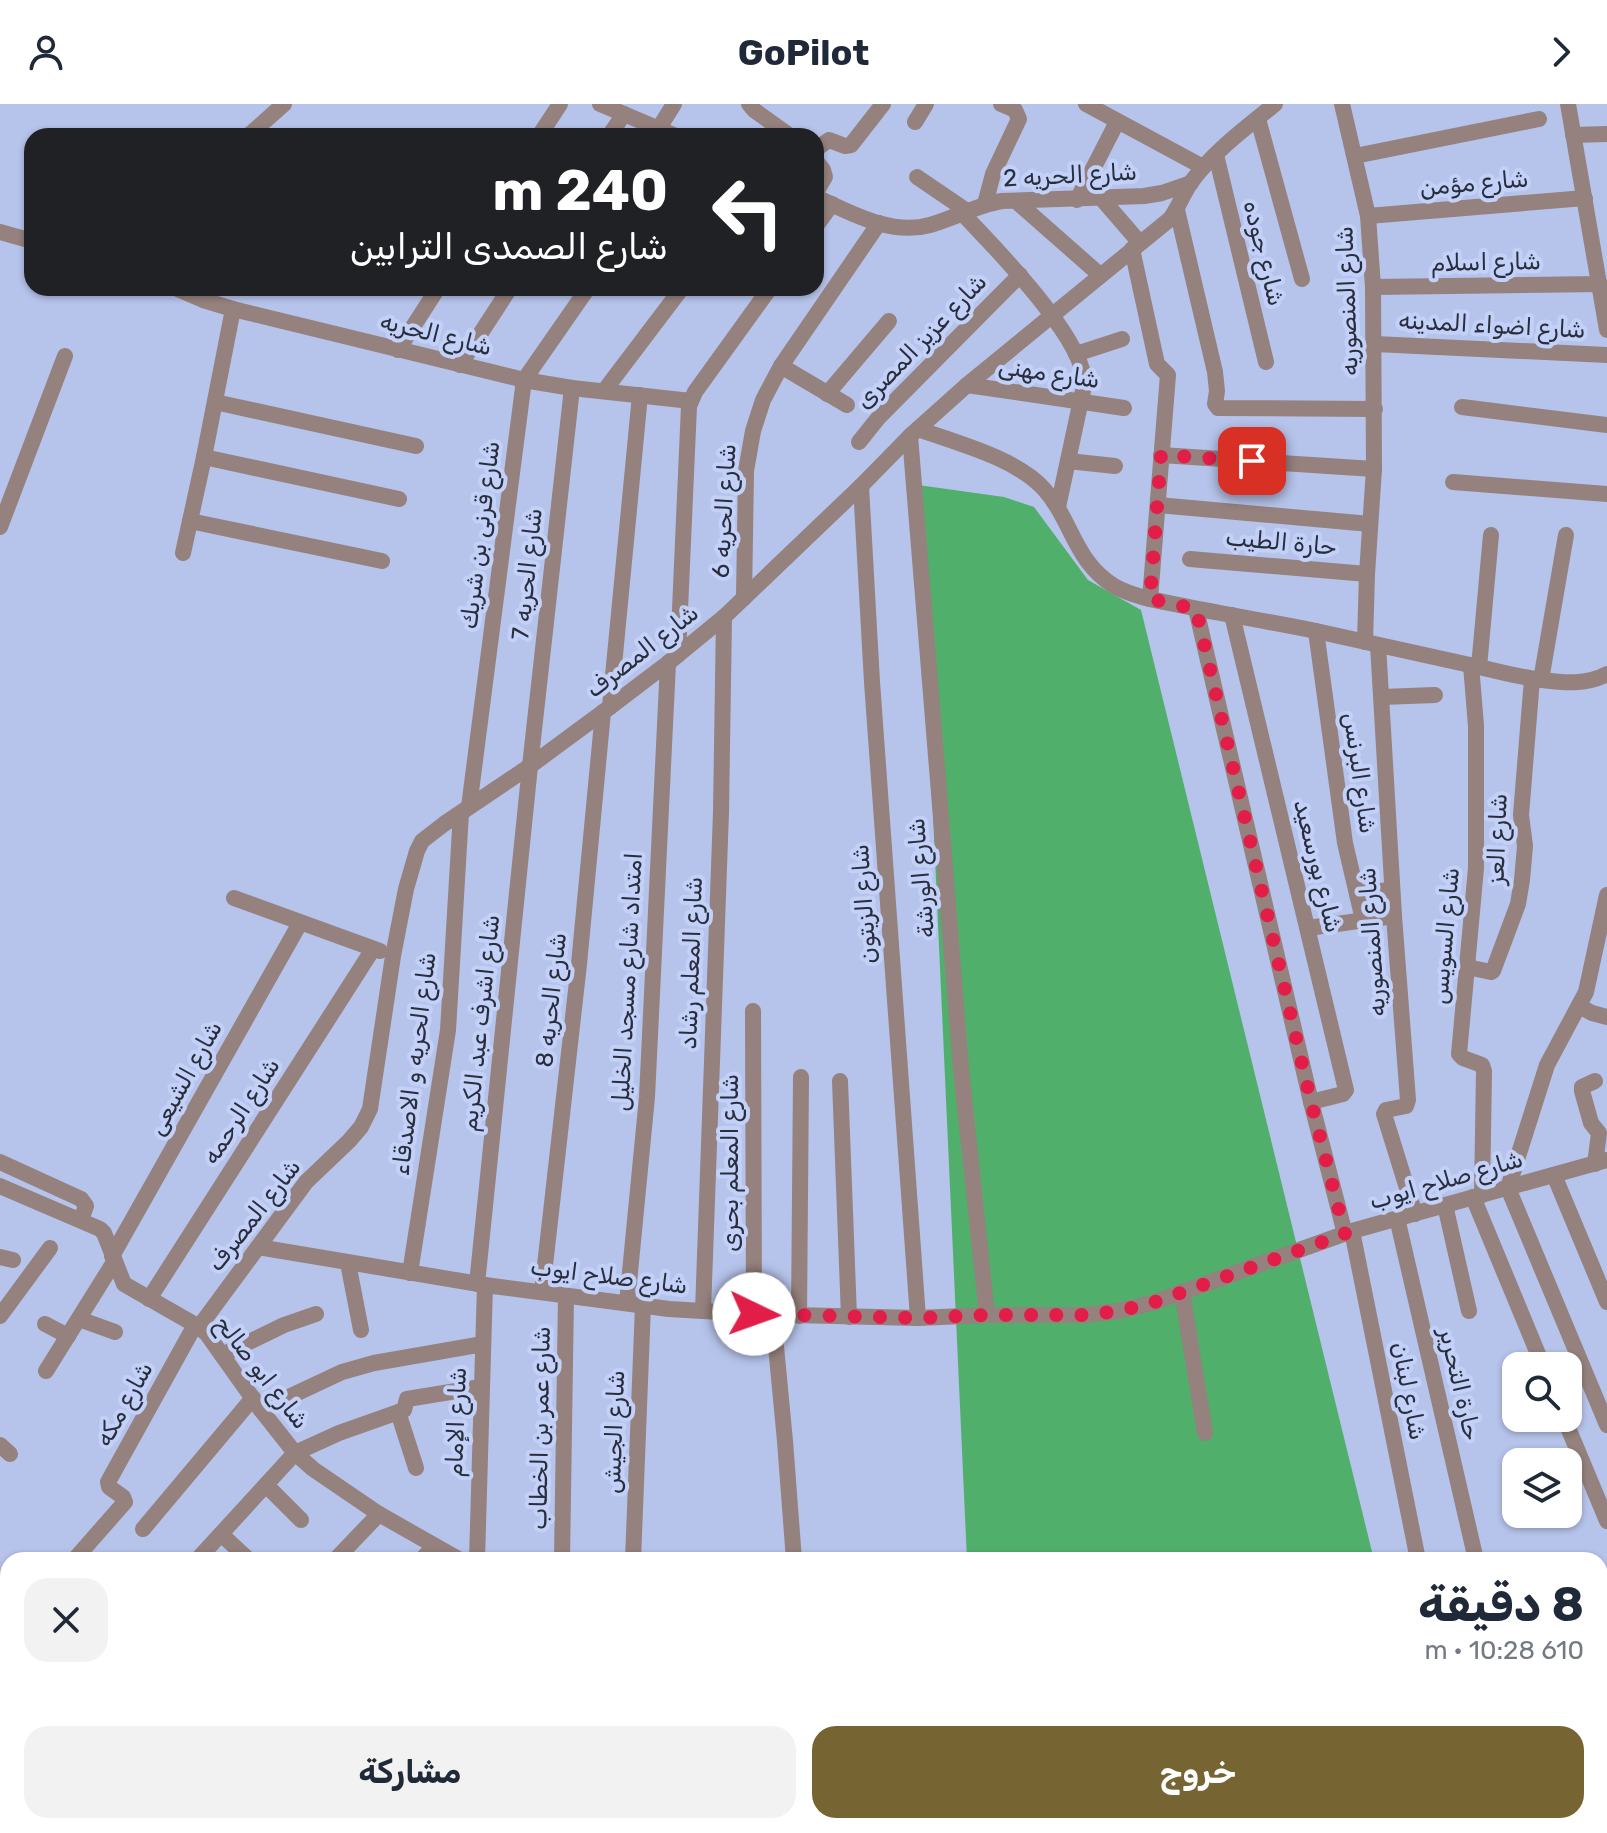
<!DOCTYPE html>
<html lang="ar">
<head>
<meta charset="utf-8">
<style>
	body { margin:0; font-family:Rubik,Cairo,sans-serif; background:#f2f2f3; color:#1f2937; direction:rtl; height:100vh; display:flex; flex-direction:column; font-size:30px; white-space:nowrap }
	* { box-sizing:border-box; margin:0 }
	p { font-size:26px; color:#747a83 }
	.icon { flex:none; width:44px; height:44px; fill:none; stroke:currentColor; stroke-width:2; stroke-linecap:round; stroke-linejoin:round }
	.map { position:relative; flex:1; overflow:hidden; direction:ltr }
	.details { position:absolute; left:0px; top:1448px; width:1608px; height:282px; display:flex; flex-direction:column; background:#fff; border-radius:24px 24px 0 0; box-shadow:0 2px 6px #0004; direction:rtl }
	.details>* { flex:none }
	.top-card { position:absolute; left:24px; top:24px; width:800px; height:168px; border-radius:24px; box-shadow:0 2px 6px #0004; direction:rtl; background:#202124; color:#fff; overflow:hidden }
	.fabs { position:absolute; left:1502px; top:1248px; display:grid; gap:16px }
	.fabs a { display:grid; place-items:center; width:80px; height:80px; border-radius:16px; background:#fff; box-shadow:0 2px 6px #0004; font-size:40px }
	.pin { position:absolute; display:grid; place-items:center; width:68px; height:68px; color:#fff; margin:-34px; border-radius:16px; box-shadow:0 4px 12px #0006 }
	.me { position:absolute; width:88px; margin:-44px; rotate:93deg; stroke-linejoin:round; filter:drop-shadow(0 0 6px #0008) }
	.turn { display:flex; align-items:center; gap:28px; height:168px; padding:0 24px; font-size:36px }
	.turn .icon { width:104px; height:104px; stroke-width:2.5 }
	.turn b { display:block; font-size:56px; line-height:68px }
	.round { display:grid; place-items:center; flex:none; width:84px; height:84px; border-radius:24px; background:#f2f2f3 }
	.headline { display:flex; align-items:center; justify-content:space-between; height:136px; padding:0 24px }
	h1 { font-size:48px; font-weight:700; line-height:60px }
	.primary-button { display:flex; gap:16px; margin-top:auto; padding:16px 24px }
	.primary-button a { flex:1; height:92px; border-radius:24px; background:#766533; color:#fff; font-size:32px; font-weight:700; line-height:92px; text-align:center }
	.primary-button a+a { background:#f2f2f3; color:#1f2937 }
	header { display:flex; justify-content:space-between; align-items:center; height:104px; padding:0 24px; background:#fff; font-size:36px; font-weight:700 }
	.map>svg:first-child { display:block }
</style>
</head>
<body>
<header><svg class="icon" aria-label="forward" viewBox="0 0 24 24"><path d="M9 5l7 7-7 7"/></svg>GoPilot<svg class="icon" aria-label="person" viewBox="0 0 24 24"><circle cx="12" cy="8" r="4"/><path d="M4 21q1-7 8-7t8 7"/></svg></header>
<div class="map">
<svg width="1607" height="1729" viewBox="0 0 1607 1729">
	<rect width="100%" height="100%" fill="#b6c3ea"/>
	<polygon fill="#51af6c" points="918,381 1004,393 1034,403 1088,476 1141,506 1374,1456 967,1456"/>
	<g fill="none" stroke-linecap="round" stroke-linejoin="round">
		<g stroke="#95817d" stroke-width="16">
			<polyline points="600,0 676,32"/>
			<polyline points="749,0 754,6 790,32"/>
			<polyline points="1086,0 1203,63"/>
			<polyline points="1342,0 1368,112 1373,183 1374,365 1367,470 1365,538"/>
			<polyline points="1568,0 1607,226"/>
			<polyline points="1258,15 1302,175"/>
			<polyline points="915,18 926,0"/>
			<polyline points="659,24 674,0"/>
			<polyline points="1573,31 1607,30"/>
			<polyline points="248,32 284,0"/>
			<polyline points="539,32 560,0"/>
			<polyline points="609,32 624,10"/>
			<polyline points="816,45 829,36 845,42 851,41 883,0"/>
			<polyline points="1216,51 1266,258"/>
			<polyline points="1355,52 1539,15"/>
			<polyline points="816,57 823,66 825,73 816,88"/>
			<polyline points="917,73 967,107"/>
			<path d="M 816,93 C 851,109 891,132 930,121 C 955,114 977,101 1002,97 L 1144,92 L 1162,89 L 1191,79"/>
			<polyline points="1102,95 1140,139"/>
			<polyline points="1077,96 1117,18"/>
			<polyline points="1016,97 1100,171"/>
			<polyline points="985,100 993,70 1019,15 1015,6 1001,0"/>
			<polyline points="1177,106 1215,268 1217,287 1215,300 1218,304 1375,305"/>
			<path d="M 962,109 C 993,142 1089,238 1084,282 L 1058,403"/>
			<polyline points="1368,112 1585,94"/>
			<polyline points="816,122 832,100"/>
			<polyline points="0,128 32,137"/>
			<polyline points="1132,145 1157,260 1168,271 1150,495"/>
			<polyline points="1373,183 1600,180"/>
			<polyline points="175,184 203,196 233,205 524,276 572,284 691,297"/>
			<polyline points="1375,240 1607,251"/>
			<polyline points="398,246 438,184"/>
			<polyline points="1076,250 1122,235"/>
			<polyline points="460,261 510,184"/>
			<polyline points="781,262 847,301"/>
			<polyline points="967,281 1124,304"/>
			<polyline points="604,287 682,184"/>
			<polyline points="827,290 889,217"/>
			<polyline points="215,298 416,342"/>
			<polyline points="1462,303 1607,321"/>
			<path d="M 918,325 C 957,339 1016,354 1044,385 C 1073,418 1074,457 1114,482 C 1136,494 1160,497 1184,502 C 1228,511 1272,518 1316,527 C 1367,538 1419,550 1470,561 C 1494,566 1518,573 1542,576 C 1565,579 1586,581 1607,570"/>
			<path d="M 910,332 C 929,543 943,754 961,965 C 969,1047 978,1129 987,1211"/>
			<polyline points="859,338 879,313 1020,171"/>
			<polyline points="1161,351 1374,365"/>
			<polyline points="204,353 399,395"/>
			<polyline points="1068,357 1115,362"/>
			<polyline points="1453,378 1607,390"/>
			<polyline points="861,382 872,578 918,1214"/>
			<polyline points="1158,401 1370,420"/>
			<polyline points="190,417 382,457"/>
			<polyline points="0,423 65,252"/>
			<polyline points="183,449 204,353 233,205"/>
			<polyline points="1190,455 1367,470"/>
			<polyline points="744,494 746,367 753,327 763,296 781,262 879,119"/>
			<polyline points="1196,505 1311,998 1345,1130"/>
			<polyline points="1232,511 1346,986 1343,990 1311,998"/>
			<polyline points="1316,527 1345,739 1363,816"/>
			<polyline points="1378,541 1394,812 1408,996 1406,1002 1386,1006 1384,1010 1415,1110"/>
			<polyline points="678,551 689,302 695,288 770,184"/>
			<polyline points="1471,561 1476,622 1476,764 1459,950 1463,954 1482,961 1484,967 1482,1091"/>
			<polyline points="1479,563 1491,431"/>
			<polyline points="1541,576 1566,431"/>
			<polyline points="1382,593 1435,591"/>
			<polyline points="610,603 640,291"/>
			<polyline points="469,703 524,276 588,184"/>
			<polyline points="1357,789 1392,786"/>
			<polyline points="1607,791 1586,888 1547,961 1508,1084 1607,1321"/>
			<polyline points="234,794 380,847"/>
			<polyline points="1308,824 1394,812"/>
			<polyline points="1467,863 1491,868 1493,867 1518,800 1522,776 1525,742 1521,711 1532,575"/>
			<polyline points="1579,902 1592,909 1607,913"/>
			<polyline points="753,907 754,1210"/>
			<polyline points="840,977 849,1213"/>
			<polyline points="0,1058 81,1095 86,1102 81,1116"/>
			<polyline points="1595,1060 1599,1029 1591,1019 1582,987 1582,983 1595,977"/>
			<polyline points="1554,1071 1607,1198"/>
			<polyline points="0,1082 100,1125 104,1129 124,1180 199,1223 207,1230 261,1306 295,1349 313,1365 379,1410 460,1456"/>
			<polyline points="1473,1093 1543,1262"/>
			<polyline points="1445,1101 1469,1207"/>
			<polyline points="1397,1114 1476,1456"/>
			<polyline points="1352,1127 1418,1456"/>
			<polyline points="258,1143 485,1181 669,1205 754,1210 918,1214 987,1211 1086,1211 1119,1207 1152,1199 1352,1127 1607,1056"/>
			<polyline points="112,1152 300,819"/>
			<polyline points="0,1153 13,1156"/>
			<polyline points="348,1159 361,1226"/>
			<polyline points="410,1169 448,926 461,709"/>
			<polyline points="477,1180 530,662 572,284"/>
			<polyline points="542,1188 579,860 603,608"/>
			<polyline points="1182,1188 1205,1329"/>
			<polyline points="149,1195 373,845"/>
			<polyline points="627,1199 647,993 668,559"/>
			<polyline points="703,1207 721,708 724,513"/>
			<polyline points="773,1211 785,1337 794,1456"/>
			<polyline points="0,1212 50,1144"/>
			<polyline points="799,1212 801,973"/>
			<polyline points="79,1215 115,1228"/>
			<polyline points="45,1220 68,1232"/>
			<path d="M 199,1223 L 306,1078 L 349,1037 L 361,1023 L 370,1005 L 393,852 L 406,785 L 417,747 L 422,737 L 444,720 L 530,662 L 610,603 L 668,559 L 724,513 L 861,382 L 910,332 L 967,281 L 1170,115 C 1179,103 1183,89 1192,77 C 1214,47 1247,23 1275,0"/>
			<polyline points="222,1251 284,1221 316,1210"/>
			<polyline points="46,1267 114,1158"/>
			<polyline points="261,1306 342,1268 374,1259 483,1240"/>
			<polyline points="398,1308 416,1364"/>
			<polyline points="1564,1314 1607,1417"/>
			<polyline points="0,1341 10,1350"/>
			<polyline points="266,1381 301,1416"/>
			<polyline points="143,1425 253,1294"/>
			<polyline points="221,1430 249,1456"/>
			<polyline points="74,1456 125,1398 123,1393 109,1383 108,1378 195,1221"/>
			<polyline points="197,1456 295,1349 339,1329 404,1306 407,1295 481,1283"/>
			<polyline points="335,1456 379,1410"/>
			<polyline points="421,1456 435,1442"/>
			<polyline points="477,1456 485,1181"/>
			<polyline points="562,1456 566,1192"/>
			<polyline points="633,1456 643,1201"/>
			<polyline points="0,1541 8,1531"/>
			<polyline points="0,1678 8,1669"/>
			<polyline points="0,1722 8,1729"/>
			<polyline points="75,1729 82,1722"/>
			<polyline points="162,1729 169,1722"/>
			<polyline points="253,1729 260,1722"/>
			<polyline points="365,1729 371,1722"/>
			<polyline points="451,1729 457,1722"/>
			<polyline points="550,1729 556,1722"/>
			<polyline points="650,1729 657,1722"/>
			<polyline points="748,1729 755,1722"/>
			<polyline points="860,1729 866,1722"/>
			<polyline points="946,1729 952,1722"/>
			<polyline points="1045,1729 1051,1722"/>
			<polyline points="1102,1729 1109,1722"/>
			<polyline points="1190,1729 1197,1722"/>
			<polyline points="1271,1729 1277,1722"/>
			<polyline points="1405,1729 1411,1722"/>
			<polyline points="1490,1729 1496,1722"/>
			<polyline points="1588,1729 1595,1722"/>
		</g>
	</g>
	<g fill="none" stroke-linecap="round" stroke-linejoin="round">
		<polyline stroke="#e11d48" stroke-width="14" stroke-dasharray="0 25.2" points="754,1210 918,1214 987,1211 1086,1211 1119,1207 1152,1199 1345,1130 1311,998 1196,505 1150,495 1161,351 1252,357"/>
	</g>
	<g text-anchor="middle" stroke-width="8" stroke-linejoin="round" paint-order="stroke">
		<g font-size="24" fill="#292e3d" stroke="#c3d0f8">
			<text transform="translate(1070 71) rotate(-3)" y="8">شارع الحريه 2</text>
			<text transform="translate(1474 79) rotate(-5)" y="8">شارع مؤمن</text>
			<text transform="translate(1264 149) rotate(76)" y="8">شارع جوده</text>
			<text transform="translate(1486 158) rotate(-1)" y="8">شارع اسلام</text>
			<text transform="translate(1347 197) rotate(-92)" y="8">شارع المنصوريه</text>
			<text transform="translate(1492 221) rotate(3)" y="8">شارع اضواء المدينه</text>
			<text transform="translate(436 230) rotate(14)" y="8">شارع الحريه</text>
			<text transform="translate(921 237) rotate(-46)" y="8">شارع عزيز المصرى</text>
			<text transform="translate(1049 269) rotate(8)" y="8">شارع مهنى</text>
			<text transform="translate(724 407) rotate(-87)" y="8">شارع الحريه 6</text>
			<text transform="translate(480 431) rotate(-83)" y="8">شارع قرنى بن شريك</text>
			<text transform="translate(1281 438) rotate(5)" y="8">حارة الطيب</text>
			<text transform="translate(527 470) rotate(-84)" y="8">شارع الحريه 7</text>
			<text transform="translate(642 547) rotate(-38)" y="8">شارع المصرف</text>
			<text transform="translate(1360 669) rotate(82)" y="8">شارع البرنس</text>
			<text transform="translate(1497 735) rotate(-88)" y="8">شارع العز</text>
			<text transform="translate(1318 762) rotate(76)" y="8">شارع بورسعيد</text>
			<text transform="translate(921 774) rotate(-95)" y="8">شارع الورشة</text>
			<text transform="translate(864 800) rotate(-94)" y="8">شارع الزيتون</text>
			<text transform="translate(1445 832) rotate(-85)" y="8">شارع السويس</text>
			<text transform="translate(1372 838) rotate(-94)" y="8">شارع المنصوريه</text>
			<text transform="translate(691 859) rotate(-88)" y="8">شارع المعلم رشاد</text>
			<text transform="translate(627 878) rotate(-87)" y="8">امتداد شارع مسجد الخليل</text>
			<text transform="translate(551 896) rotate(-84)" y="8">شارع الحريه 8</text>
			<text transform="translate(480 919) rotate(-84)" y="8">شارع اشرف عبد الكريم</text>
			<text transform="translate(414 960) rotate(-83)" y="8">شارع الحريه و الاصدقاء</text>
			<text transform="translate(185 974) rotate(-61)" y="8">شارع الشيعى</text>
			<text transform="translate(241 1007) rotate(-57)" y="8">شارع الرحمه</text>
			<text transform="translate(730 1059) rotate(-90)" y="8">شارع المعلم بحرى</text>
			<text transform="translate(1446 1076) rotate(-16)" y="8">شارع صلاح ايوب</text>
			<text transform="translate(254 1111) rotate(-52)" y="8">شارع المصرف</text>
			<text transform="translate(609 1172) rotate(7)" y="8">شارع صلاح ايوب</text>
			<text transform="translate(262 1268) rotate(52)" y="8">شارع ابو صالح</text>
			<text transform="translate(1460 1280) rotate(77)" y="8">حارة التحرير</text>
			<text transform="translate(1409 1287) rotate(79)" y="8">شارع لبنان</text>
			<text transform="translate(124 1300) rotate(-61)" y="8">شارع مكه</text>
			<text transform="translate(456 1318) rotate(-88)" y="8">شارع الإمام</text>
			<text transform="translate(540 1324) rotate(-89)" y="8">شارع عمر بن الخطاب</text>
			<text transform="translate(614 1328) rotate(-88)" y="8">شارع الجيش</text>
		</g>
	</g>
</svg>
<div class="fabs">
<a><svg class="icon" aria-label="search" viewBox="0 0 24 24"><circle cx="10" cy="10" r="6"/><path d="M15 15l6 6"/></svg></a>
<a><svg class="icon" aria-label="layers" viewBox="0 0 24 24"><path d="M12 4l9 5-9 5-9-5zM3 14l9 5 9-5"/></svg></a>
</div>
<div class="pin" style="left:1252px;top:357px;background:#d93025"><svg class="icon" aria-label="arrive" viewBox="0 0 24 24"><path d="M6 21V4h12l-3 4 3 4H6"/></svg></div>
<svg class="me" style="left:754px;top:1210px" viewBox="-20 -20 40 40"><circle r="19" fill="#fff"/><path d="M0-13L10 11 0 6-10 11z" fill="#e11d48"/></svg>
<div class="top-card">
<div class="turn"><svg class="icon" aria-label="left" viewBox="0 0 24 24"><path d="M17 20v-9H6M10 6l-5 5 5 5"/></svg><div><b>240 m</b>شارع الصمدى الترابين</div></div>
</div>
<section class="details">
<div class="headline"><div><h1>8 دقيقة</h1><p>610 m · 10:28</p></div><a class="round"><svg class="icon" aria-label="close" viewBox="0 0 24 24"><path d="M6 6l12 12M18 6L6 18"/></svg></a></div>
<div class="primary-button"><a>خروج</a><a>مشاركة</a></div>
</section>
</div>
</body>
</html>
